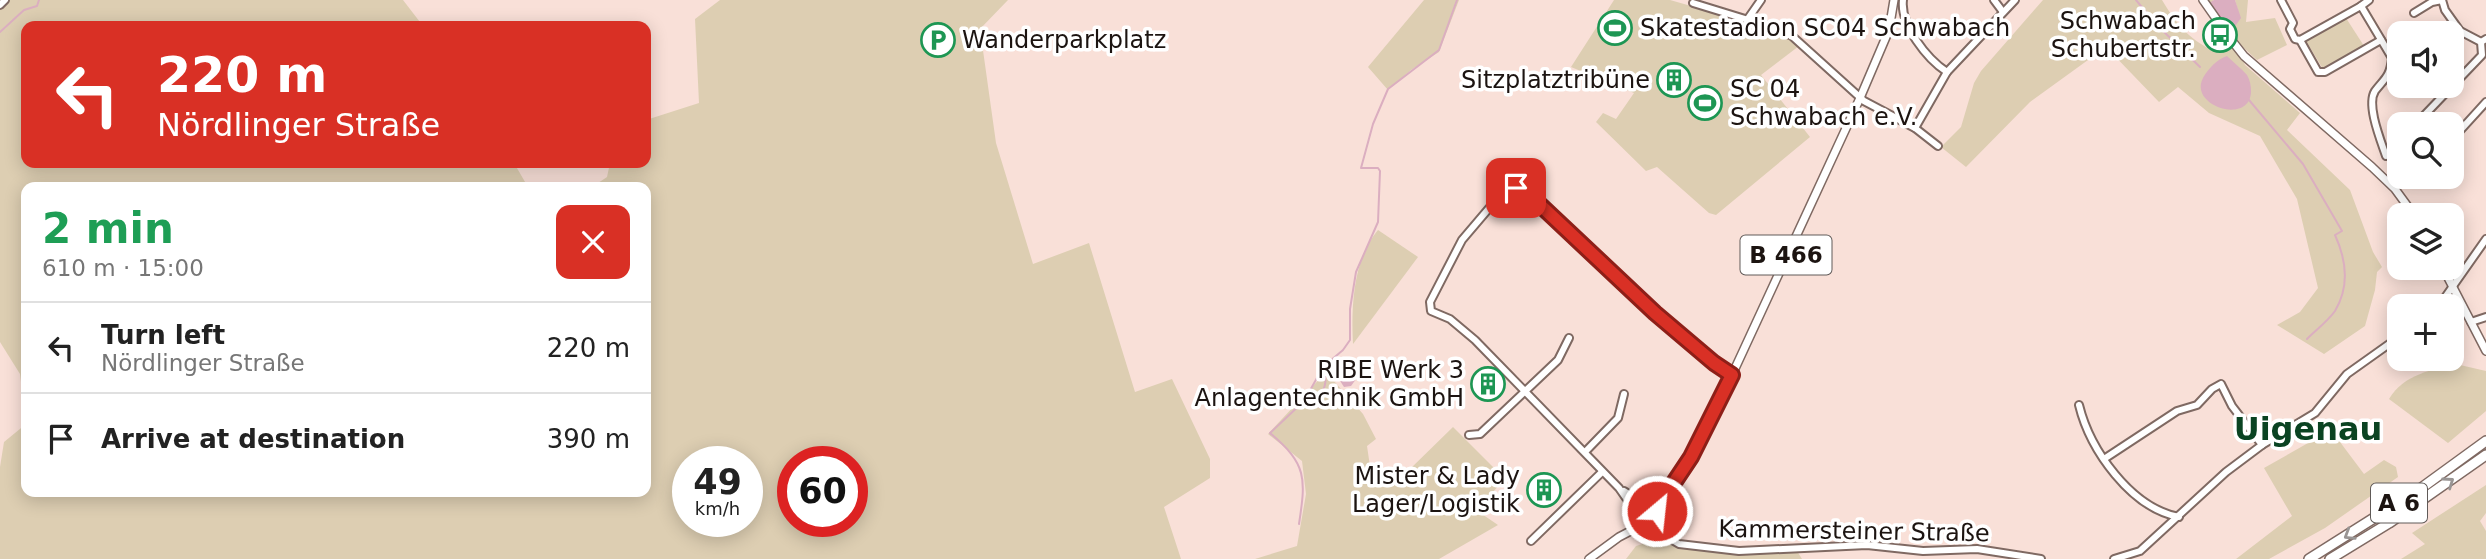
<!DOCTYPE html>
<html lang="en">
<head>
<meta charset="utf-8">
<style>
	body { margin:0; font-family:"DejaVu Sans",sans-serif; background:#f6f6f6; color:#222; height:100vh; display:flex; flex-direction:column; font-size:26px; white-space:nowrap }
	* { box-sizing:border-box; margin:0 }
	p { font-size:23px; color:#767676 }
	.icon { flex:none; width:38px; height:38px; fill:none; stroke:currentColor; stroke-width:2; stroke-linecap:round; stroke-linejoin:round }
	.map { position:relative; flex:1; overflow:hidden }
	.drawer { position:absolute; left:21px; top:182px; width:630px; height:315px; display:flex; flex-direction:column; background:#fff; border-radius:14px; box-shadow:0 4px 18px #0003 }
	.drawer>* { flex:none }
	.banner { position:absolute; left:21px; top:21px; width:630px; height:147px; border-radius:14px; box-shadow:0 4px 18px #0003; background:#d93025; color:#fff; overflow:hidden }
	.fabs { position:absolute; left:2387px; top:21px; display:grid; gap:14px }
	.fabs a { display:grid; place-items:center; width:77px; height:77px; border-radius:14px; background:#fff; box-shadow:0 4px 18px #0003; font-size:35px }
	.speed { position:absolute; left:672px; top:446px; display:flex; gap:14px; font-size:35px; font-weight:700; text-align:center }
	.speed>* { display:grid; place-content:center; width:91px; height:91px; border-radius:50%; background:#fff; box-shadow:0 4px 18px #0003; line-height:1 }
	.speed small { font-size:18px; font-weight:400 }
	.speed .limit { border:10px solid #d22; background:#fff; color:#111 }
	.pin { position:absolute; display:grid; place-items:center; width:60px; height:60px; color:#fff; margin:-30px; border-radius:14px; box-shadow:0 4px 10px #0006 }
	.me { position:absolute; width:77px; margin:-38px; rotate:28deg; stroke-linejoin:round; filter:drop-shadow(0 0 5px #0008) }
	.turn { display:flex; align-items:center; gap:24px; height:147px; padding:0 21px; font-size:32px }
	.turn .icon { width:91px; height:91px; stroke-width:2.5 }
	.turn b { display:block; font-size:49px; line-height:60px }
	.round { display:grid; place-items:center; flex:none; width:74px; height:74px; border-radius:14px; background:#f6f6f6 }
	.headline { display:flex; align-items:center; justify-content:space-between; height:119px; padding:0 21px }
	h1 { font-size:42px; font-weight:700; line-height:52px; color:#1e9e55 }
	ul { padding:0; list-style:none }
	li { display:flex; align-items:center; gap:21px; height:91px; padding:0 21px; border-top:2px solid #e0e0e0 }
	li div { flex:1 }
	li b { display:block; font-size:26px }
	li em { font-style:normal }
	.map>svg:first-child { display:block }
</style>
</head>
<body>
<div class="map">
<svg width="2486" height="559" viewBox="0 0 2486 559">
	<rect width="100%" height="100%" fill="#f9e0d8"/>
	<g fill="#ddceb2" fill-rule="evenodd">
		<polygon points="0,0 403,0 423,26 26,26 26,163 514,163 528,187 26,187 26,422 20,374 0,342"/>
		<path d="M 720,0 L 1008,0 L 980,29 L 996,143 L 1033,264 L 1089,243 L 1135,392 L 1172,379 L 1210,459 L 1210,478 L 1164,507 L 1181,559 L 0,559 L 0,467 L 4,442 L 26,424 L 26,492 L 646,492 L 646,187 L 592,187 L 607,177 L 610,163 L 646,163 L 646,120 L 699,103 L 695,19 ZM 688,462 L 747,462 L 747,522 L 688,522 ZM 793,462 L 852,462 L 852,522 L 793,522 Z"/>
		<polygon points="1424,0 1459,0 1439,52 1411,70 1388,90 1368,67"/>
		<polygon points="1614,0 1670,0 1775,30 1799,46 1761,75 1810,137 1716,215 1709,213 1657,167 1646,171 1596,122 1603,113 1616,119 1634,93 1571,67"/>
		<path d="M 2043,0 L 2162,0 C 2177,25 2187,37 2213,51 L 2223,37 L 2199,0 L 2214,0 L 2210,3 L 2240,18 L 2235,0 L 2248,0 L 2246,22 L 2275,18 L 2287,45 L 2257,60 L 2234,39 L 2245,65 L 2300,113 L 2287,130 L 2350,190 L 2373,252 L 2382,267 L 2377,272 L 2375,290 L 2365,326 L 2324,354 L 2277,325 L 2300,312 L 2318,288 L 2297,199 L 2260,136 L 2209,113 L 2178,87 L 2159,102 L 2106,47 L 2030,102 L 1966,167 L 1941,147 L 1961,127 L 1974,83 L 1981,71 Z"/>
		<polygon points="2346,18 2364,46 2323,69 2306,41"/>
		<path d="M 1378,230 L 1418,257 L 1353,344 C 1351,307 1353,259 1378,230 Z"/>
		<path d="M 2460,365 L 2486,371 L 2486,411 L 2448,443 L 2389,399 C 2403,375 2433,368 2460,365 Z"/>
		<polygon points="1326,372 1363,414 1376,439 1367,446 1372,480 1410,469 1453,427 1505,479 1476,510 1498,525 1439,559 1255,559 1297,546 1306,494 1302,461 1268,434"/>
		<polygon points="2331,430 2364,474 2384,460 2396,467 2398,477 2325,528 2269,559 2236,559 2292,516 2264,468"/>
		<polygon points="2486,485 2486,513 2480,521 2486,531 2486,559 2401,559 2425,544 2412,533"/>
		<polygon points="1649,542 1724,552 1797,551 1802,559 1626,559 1636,546"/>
	</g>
	<g fill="#dbaec0">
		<polygon points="2214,0 2235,0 2241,18 2236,25 2228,29 2209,3"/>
		<path d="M 2227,56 C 2233,62 2241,68 2247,75 C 2250,80 2251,86 2251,91 C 2251,126 2188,106 2203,78 C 2208,69 2217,59 2227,56 Z"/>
		<polygon points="1346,360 1360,361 1365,367 1351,386 1344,387 1335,373 1334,367"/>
	</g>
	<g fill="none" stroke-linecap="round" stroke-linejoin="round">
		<g stroke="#dbaec0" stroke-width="2">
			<polyline points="2136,0 2157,25 2200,67"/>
			<polyline points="0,32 24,10 37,6 39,0"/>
			<path d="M 2249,100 L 2303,164 L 2342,231 L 2335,235 C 2346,259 2350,286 2335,311 C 2328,321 2316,330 2307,339"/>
			<path d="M 1319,407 C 1320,388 1330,389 1323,367 L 1343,350 L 1350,340 L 1350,309 L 1356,272 L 1378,222 L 1380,171 L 1378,168 L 1361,168 L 1373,124 L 1388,89 L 1439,50 L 1457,0"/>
			<path d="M 1299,524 C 1306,478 1307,464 1270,433 L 1304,401 L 1322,369"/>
		</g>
		<g stroke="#7f6962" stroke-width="10">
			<g id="minor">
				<path d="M 1903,0 C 1900,25 1927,59 1947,72"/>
				<polyline points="1994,0 2003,12"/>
				<polyline points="2281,0 2293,23 2290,29 2295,39 2300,40"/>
				<polyline points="2369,0 2361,6 2392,58"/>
				<polyline points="2442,0 2445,10 2460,31 2452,36"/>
				<polyline points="1693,3 1768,26 1792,36 1864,101 1915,128 1938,146"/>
				<polyline points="0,5 5,0"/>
				<polyline points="2361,6 2300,40 2318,72 2325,72 2381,40"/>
				<polyline points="2414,13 2432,2 2442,0"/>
				<polyline points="1747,20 1761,0"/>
				<polyline points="2460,31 2481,42"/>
				<path d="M 2392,58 C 2390,77 2385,78 2375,91 C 2366,105 2381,141 2386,156 L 2399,142"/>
				<polyline points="2416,124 2482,55 2481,42 2486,39"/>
				<polyline points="1915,128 1947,72 2015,0"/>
				<polyline points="2454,141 2456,135 2486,102"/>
				<polyline points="2439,306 2486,239"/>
				<polyline points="2471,322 2486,317"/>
				<path d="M 2079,405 C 2090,450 2131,508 2179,517"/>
				<polyline points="1469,435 1480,434 1558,360 1569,338"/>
				<polyline points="1585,452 1618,418 1624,394"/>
				<polyline points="2104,459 2177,411 2197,405 2212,389 2221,384 2232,406 2262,445"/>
				<polyline points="1624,491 1640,501"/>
				<polyline points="1633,508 1619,488 1475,340 1450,319 1431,311 1430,302 1462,240 1502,193 1509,189 1522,189 1655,313 1714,363 1732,375"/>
				<polyline points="1657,517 1666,535"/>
				<polyline points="1647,525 1679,544 1739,551 1867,545 1923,551 1977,549 2041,559"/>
				<polyline points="1531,541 1602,472"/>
				<polyline points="2114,559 2140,551 2226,472 2262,445 2315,413 2347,374 2399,337"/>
			</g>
		</g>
		<g stroke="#7f6962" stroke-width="10">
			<g id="major">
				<polyline points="2203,0 2229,37 2244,56 2372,167 2395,189 2414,215"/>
				<polyline points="2443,268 2486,351"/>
				<circle cx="1645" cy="513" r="13"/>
				<polyline points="1657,508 1691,457 1732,375 1860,98 1889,30 1894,0"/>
				<polyline points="1589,559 1619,537 1642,525"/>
			</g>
		</g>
		<g stroke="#7f6962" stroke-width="12">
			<g id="highway">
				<polyline points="2309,559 2420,489 2486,441"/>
				<polyline points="2330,559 2389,523 2486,455"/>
			</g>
		</g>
		<use href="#minor" stroke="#fff" stroke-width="6"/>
		<use href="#major" stroke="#fff" stroke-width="7"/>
		<use href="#highway" stroke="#fff" stroke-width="9"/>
	</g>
	<defs><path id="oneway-chevron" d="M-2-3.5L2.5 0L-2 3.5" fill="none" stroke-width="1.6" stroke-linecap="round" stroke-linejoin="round" transform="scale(1.75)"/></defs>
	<g stroke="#999594">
		<use href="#oneway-chevron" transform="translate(2449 482) rotate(-35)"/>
		<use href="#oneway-chevron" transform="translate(2349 535) rotate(148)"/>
	</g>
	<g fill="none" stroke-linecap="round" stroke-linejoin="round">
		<g stroke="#8d1f18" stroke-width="18">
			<polyline id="route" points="1516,188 1522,189 1536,201 1655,313 1714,363 1732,375 1691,457 1657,508 1657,511"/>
		</g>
		<use href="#route" stroke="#d93025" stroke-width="12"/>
	</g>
	<defs>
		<g id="stadium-ring" transform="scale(1.75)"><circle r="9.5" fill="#fff" stroke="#1d9653" stroke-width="1.5"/><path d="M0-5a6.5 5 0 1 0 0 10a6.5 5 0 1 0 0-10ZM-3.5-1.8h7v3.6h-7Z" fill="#1d9653"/></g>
		<g id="bus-ring" transform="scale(1.75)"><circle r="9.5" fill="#fff" stroke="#1d9653" stroke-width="1.5"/><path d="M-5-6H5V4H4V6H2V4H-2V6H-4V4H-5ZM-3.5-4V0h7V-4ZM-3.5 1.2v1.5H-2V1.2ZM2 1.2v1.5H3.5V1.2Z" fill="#1d9653"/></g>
		<g id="parking-ring" transform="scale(1.75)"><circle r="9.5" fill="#fff" stroke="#1d9653" stroke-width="1.5"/><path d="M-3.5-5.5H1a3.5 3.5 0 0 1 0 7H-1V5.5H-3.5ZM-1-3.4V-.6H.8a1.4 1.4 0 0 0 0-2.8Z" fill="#1d9653"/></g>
		<g id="building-ring" transform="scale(1.75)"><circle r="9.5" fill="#fff" stroke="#1d9653" stroke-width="1.5"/><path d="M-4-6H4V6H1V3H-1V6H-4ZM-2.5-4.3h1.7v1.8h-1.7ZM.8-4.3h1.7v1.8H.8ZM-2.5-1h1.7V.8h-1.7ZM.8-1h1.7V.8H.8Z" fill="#1d9653"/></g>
	</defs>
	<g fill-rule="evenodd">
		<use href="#stadium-ring" x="1615" y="28"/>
		<use href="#bus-ring" x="2220" y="35"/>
		<use href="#parking-ring" x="938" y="40"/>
		<use href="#building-ring" x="1674" y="80"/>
		<use href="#stadium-ring" x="1705" y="103"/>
		<use href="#building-ring" x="1488" y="384"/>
		<use href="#building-ring" x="1544" y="490"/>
	</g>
	<g text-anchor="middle" stroke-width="7" stroke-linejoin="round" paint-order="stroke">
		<g fill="#fff" stroke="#605a58" stroke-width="2">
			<rect x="1740.5" y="235.5" width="91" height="39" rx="5"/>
			<rect x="2371" y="483.5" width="56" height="39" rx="5"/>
		</g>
		<g font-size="23" font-weight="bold" fill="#1c1411">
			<text x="1786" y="263">B 466</text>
			<text x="2399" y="511">A 6</text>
		</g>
		<g font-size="24" fill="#1c1411" stroke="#fff" text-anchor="end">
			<text x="2196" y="29">Schwabach<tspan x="2196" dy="28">Schubertstr.</tspan></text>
			<text x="1640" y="36" text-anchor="start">Skatestadion SC04 Schwabach</text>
			<text x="962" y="48" text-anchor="start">Wanderparkplatz</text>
			<text x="1650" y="88">Sitzplatztribüne</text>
			<text x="1730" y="97" text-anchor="start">SC 04<tspan x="1730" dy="28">Schwabach e.V.</tspan></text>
			<text x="1464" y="378">RIBE Werk 3<tspan x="1464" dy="28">Anlagentechnik GmbH</tspan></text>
			<text x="1520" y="484">Mister &amp; Lady<tspan x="1520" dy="28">Lager/Logistik</tspan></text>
		</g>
		<g font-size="24" fill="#1c1411" stroke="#fff">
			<text transform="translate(1854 531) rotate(1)" y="8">Kammersteiner Straße</text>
		</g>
		<g font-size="32" font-weight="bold" fill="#0a4322" stroke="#fff">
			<text x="2308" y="440">Uigenau</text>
		</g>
	</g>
</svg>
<div class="fabs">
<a><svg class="icon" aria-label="sound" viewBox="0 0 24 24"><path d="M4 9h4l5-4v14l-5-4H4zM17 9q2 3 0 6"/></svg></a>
<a><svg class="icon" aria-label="search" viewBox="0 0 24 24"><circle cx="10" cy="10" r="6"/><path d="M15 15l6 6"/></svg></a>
<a><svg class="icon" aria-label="layers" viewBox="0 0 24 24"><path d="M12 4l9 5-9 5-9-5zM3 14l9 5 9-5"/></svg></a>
<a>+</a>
</div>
<div class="speed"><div>49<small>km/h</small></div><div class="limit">60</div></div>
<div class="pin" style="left:1516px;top:188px;background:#d93025"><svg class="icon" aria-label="arrive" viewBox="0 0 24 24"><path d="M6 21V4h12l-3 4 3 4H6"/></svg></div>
<svg class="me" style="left:1657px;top:511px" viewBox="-20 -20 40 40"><circle r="17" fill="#d93025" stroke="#fff" stroke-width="3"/><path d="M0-11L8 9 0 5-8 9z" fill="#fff"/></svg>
<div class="banner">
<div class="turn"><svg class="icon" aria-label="left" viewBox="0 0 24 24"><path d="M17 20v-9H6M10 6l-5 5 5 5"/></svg><div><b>220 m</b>Nördlinger Straße</div></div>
</div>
<section class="drawer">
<div class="headline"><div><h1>2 min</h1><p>610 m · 15:00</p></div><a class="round" style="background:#d93025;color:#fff"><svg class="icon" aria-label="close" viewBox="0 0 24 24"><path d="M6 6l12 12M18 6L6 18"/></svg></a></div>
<ul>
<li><svg class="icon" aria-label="left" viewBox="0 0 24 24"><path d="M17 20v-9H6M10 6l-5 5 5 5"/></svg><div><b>Turn left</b><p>Nördlinger Straße</p></div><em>220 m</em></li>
<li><svg class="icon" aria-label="arrive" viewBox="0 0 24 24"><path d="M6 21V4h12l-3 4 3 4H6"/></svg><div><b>Arrive at destination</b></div><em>390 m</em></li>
</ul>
</section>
</div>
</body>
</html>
